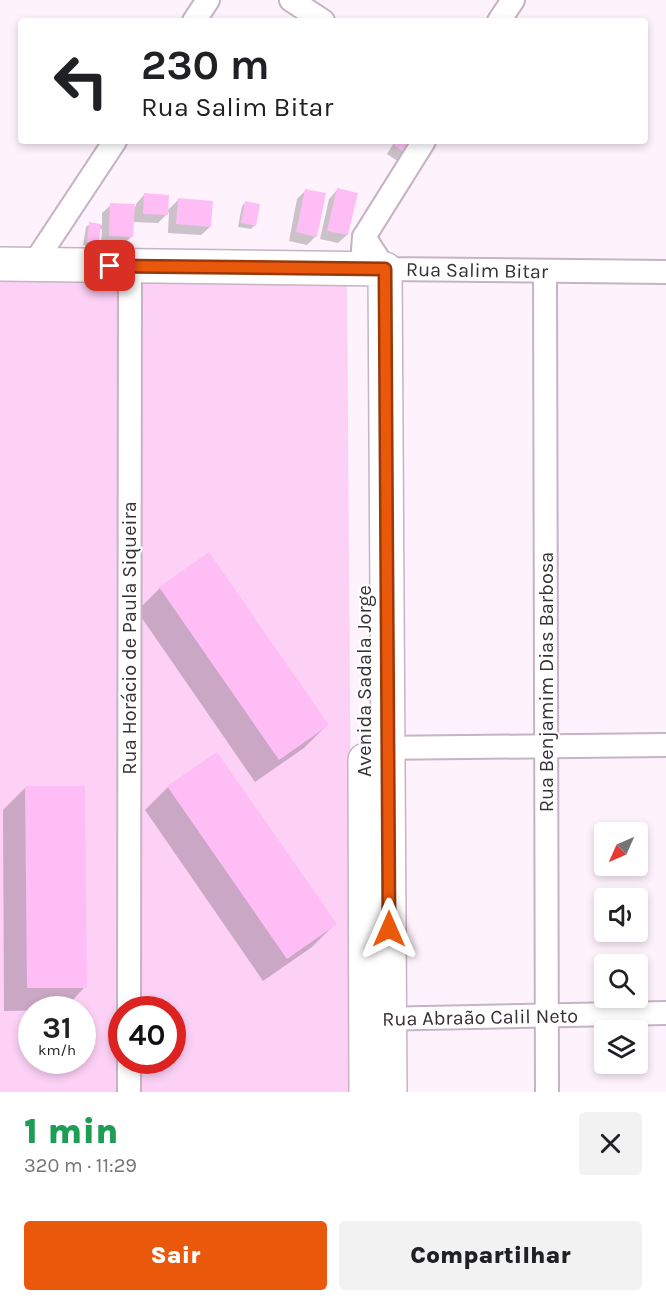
<!DOCTYPE html>
<html lang="pt">
<head>
<meta charset="utf-8">
<style>
	body { margin:0; font-family:Karla,sans-serif; background:#f2f2f2; color:#202124; height:100vh; display:flex; flex-direction:column; font-size:22px; white-space:nowrap }
	* { box-sizing:border-box; margin:0 }
	p { font-size:20px; color:#757577 }
	.icon { flex:none; width:33px; height:33px; fill:none; stroke:currentColor; stroke-width:2; stroke-linecap:round; stroke-linejoin:round }
	.map { position:relative; height:1092px; overflow:hidden }
	.drawer { display:flex; flex-direction:column; background:#fff; flex:1 }
	.drawer>* { flex:none }
	.guide { position:absolute; left:18px; top:18px; width:630px; height:126px; border-radius:6px; box-shadow:0 3px 9px #0003; background:#fff; color:#202124; overflow:hidden }
	.needle { width:39px; rotate:225deg }
	.fabs { position:absolute; left:594px; top:822px; display:grid; gap:12px }
	.fabs a { display:grid; place-items:center; width:54px; height:54px; border-radius:6px; background:#fff; box-shadow:0 3px 9px #0003; font-size:30px }
	.speed { position:absolute; left:18px; top:996px; display:flex; gap:12px; font-size:30px; font-weight:700; text-align:center }
	.speed>* { display:grid; place-content:center; width:78px; height:78px; border-radius:50%; background:#fff; box-shadow:0 3px 9px #0003; line-height:1 }
	.speed small { font-size:15px; font-weight:400 }
	.speed .limit { border:9px solid #d22; background:#fff; color:#111 }
	.pin { position:absolute; display:grid; place-items:center; width:51px; height:51px; color:#fff; margin:-26px; border-radius:12px; box-shadow:0 3px 9px #0006 }
	.me { position:absolute; width:66px; margin:-33px; rotate:0deg; stroke-linejoin:round; filter:drop-shadow(0 0 4px #0008) }
	.turn { display:flex; align-items:center; gap:21px; height:126px; padding:0 24px; font-size:27px }
	.turn .icon { width:78px; height:78px; stroke-width:2.5 }
	.turn b { display:block; font-size:42px; line-height:51px }
	.round { display:grid; place-items:center; flex:none; width:63px; height:63px; border-radius:6px; background:#f2f2f2 }
	.head { display:flex; align-items:center; justify-content:space-between; height:102px; padding:0 24px }
	h1 { font-size:36px; font-weight:800; line-height:45px; color:#1e9e55 }
	.action { display:flex; gap:12px; margin-top:auto; padding:12px 24px }
	.action a { flex:1; height:69px; border-radius:6px; background:#ea580c; color:#fff; font-size:24px; font-weight:800; line-height:69px; text-align:center }
	.action a+a { background:#f2f2f2; color:#202124 }
	.map>svg:first-child { display:block }
</style>
</head>
<body>
<div class="map">
<svg width="666" height="1092" viewBox="0 0 666 1092">
	<rect width="100%" height="100%" fill="#fef2fc"/>
	<path fill="#fdd1f6" fill-rule="evenodd" d="M 0,279 L 345,283 L 347,286 L 353,1092 L 0,1092 ZM 32,1010 L 82,1010 L 82,1060 L 32,1060 ZM 122,1010 L 172,1010 L 172,1060 L 122,1060 Z"/>
	<g fill="#0003">
		<polygon points="395,141 415,141 399,162 387,154"/>
		<polygon points="337,190 347,235 338,243 320,239 329,199"/>
		<polygon points="305,191 316,236 307,245 289,241 297,199"/>
		<polygon points="144,195 167,211 178,200 210,227 201,235 168,233 169,212 158,223 132,222 132,236 123,245 101,244 102,229 99,229 98,243 94,247 83,245 86,227 90,224 102,225 102,213 111,205 136,206 136,204"/>
		<polygon points="246,202 255,225 251,229 238,227 242,206"/>
		<polygon points="160,588 327,725 304,748 255,782 137,611"/>
		<polygon points="26,787 85,987 63,1010 4,1011 3,810"/>
		<polygon points="168,787 335,924 312,947 263,981 145,810"/>
	</g>
	<g fill="#febef5">
		<polygon points="397,141 417,141 408,155 394,145"/>
		<polygon points="337,188 358,193 348,235 327,231"/>
		<polygon points="305,189 326,193 317,237 296,232"/>
		<polygon points="144,193 169,195 168,215 143,214"/>
		<polygon points="178,198 213,201 211,227 176,224"/>
		<polygon points="245,201 260,204 256,226 241,223"/>
		<polygon points="110,203 135,204 133,237 109,236"/>
		<polygon points="89,222 101,224 99,243 87,242"/>
		<polygon points="209,552 329,725 279,760 159,587"/>
		<polygon points="217,752 337,924 287,959 167,786"/>
		<polygon points="25,786 85,786 87,988 27,988"/>
	</g>
	<g fill="none" stroke-linecap="round" stroke-linejoin="round">
		<g stroke="#c6b3c3" stroke-width="26">
			<g id="street">
				<polyline points="291,0 323,21"/>
				<polyline points="194,21 208,0"/>
				<polyline points="499,21 513,0"/>
				<polyline points="364,237 385,269 666,272"/>
				<polyline points="363,250 364,237 424,141"/>
				<polyline points="33,265 115,141"/>
				<polyline points="545,271 547,1092"/>
				<polyline points="375,748 666,745"/>
				<polyline points="129,1010 130,266"/>
				<polyline points="376,1019 666,1013"/>
				<polyline points="129,1060 129,1092"/>
			</g>
		</g>
		<g stroke="#c6b3c3" stroke-width="36">
			<g id="secondary">
				<polyline points="0,264 385,269 390,1092"/>
				<polyline points="365,760 366,1092"/>
			</g>
		</g>
		<use href="#street" stroke="#fff" stroke-width="22"/>
		<use href="#secondary" stroke="#fff" stroke-width="33"/>
	</g>
	<g fill="none" stroke-linecap="round" stroke-linejoin="round">
		<g stroke="#983908" stroke-width="15">
			<polyline id="route" points="110,266 385,269 389,929"/>
		</g>
		<use href="#route" stroke="#ea580c" stroke-width="10"/>
	</g>
	<g text-anchor="middle" stroke-width="4.5" stroke-linejoin="round" paint-order="stroke">
		<g font-size="20" fill="#373036" stroke="#fff">
			<text transform="translate(477 270) rotate(1)" y="7">Rua Salim Bitar</text>
			<text transform="translate(129 638) rotate(-90)" y="7">Rua Horácio de Paula Siqueira</text>
			<text transform="translate(364 681) rotate(-90)" y="7">Avenida Sadala Jorge</text>
			<text transform="translate(546 682) rotate(-90)" y="7">Rua Benjamim Dias Barbosa</text>
			<text transform="translate(480 1017) rotate(-1)" y="7">Rua Abraão Calil Neto</text>
		</g>
	</g>
</svg>
<div class="fabs">
<a><svg class="needle" viewBox="-14 -14 28 28"><path d="M0-13l5 13h-10z" fill="#e53935"/><path d="M0 13l5-13h-10z" fill="#757577"/></svg></a>
<a><svg class="icon" aria-label="sound" viewBox="0 0 24 24"><path d="M4 9h4l5-4v14l-5-4H4zM17 9q2 3 0 6"/></svg></a>
<a><svg class="icon" aria-label="search" viewBox="0 0 24 24"><circle cx="10" cy="10" r="6"/><path d="M15 15l6 6"/></svg></a>
<a><svg class="icon" aria-label="layers" viewBox="0 0 24 24"><path d="M12 4l9 5-9 5-9-5zM3 14l9 5 9-5"/></svg></a>
</div>
<div class="speed"><div>31<small>km/h</small></div><div class="limit">40</div></div>
<div class="pin" style="left:110px;top:266px;background:#d93025"><svg class="icon" aria-label="arrive" viewBox="0 0 24 24"><path d="M6 21V4h12l-3 4 3 4H6"/></svg></div>
<svg class="me" style="left:389px;top:929px" viewBox="-20 -20 40 40"><path d="M0-17L14 15 0 8-14 15z" fill="#ea580c" stroke="#fff" stroke-width="4"/></svg>
<div class="guide">
<div class="turn"><svg class="icon" aria-label="left" viewBox="0 0 24 24"><path d="M17 20v-9H6M10 6l-5 5 5 5"/></svg><div><b>230 m</b>Rua Salim Bitar</div></div>
</div>
</div>
<section class="drawer">
<div class="head"><div><h1>1 min</h1><p>320 m · 11:29</p></div><a class="round"><svg class="icon" aria-label="close" viewBox="0 0 24 24"><path d="M6 6l12 12M18 6L6 18"/></svg></a></div>
<div class="action"><a>Sair</a><a>Compartilhar</a></div>
</section>
</body>
</html>
